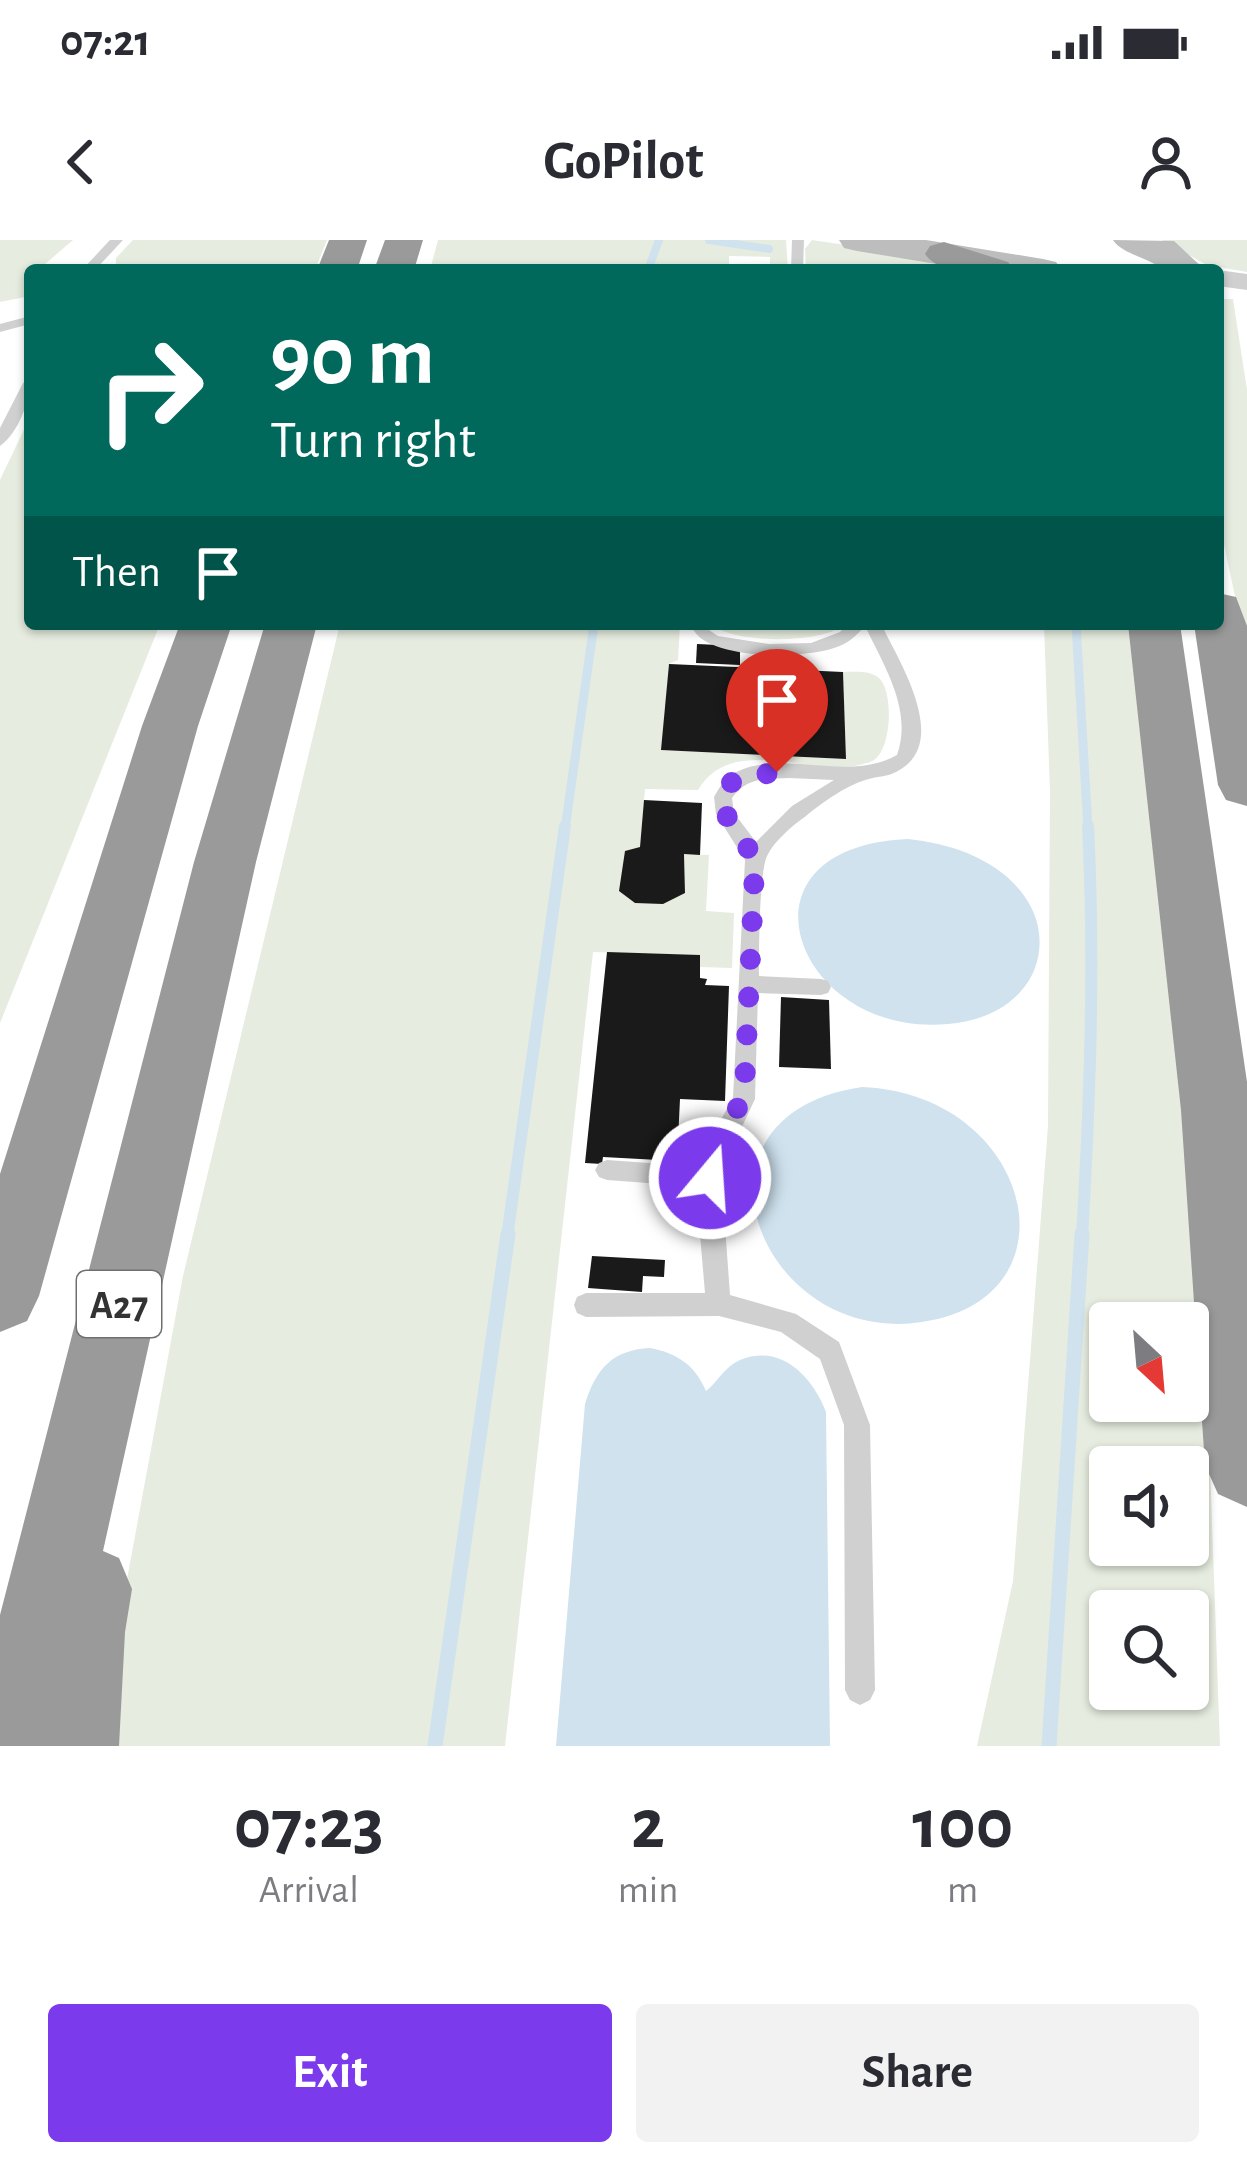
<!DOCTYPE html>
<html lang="en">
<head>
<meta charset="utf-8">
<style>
	body { margin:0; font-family:"Alegreya Sans",sans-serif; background:#f2f2f3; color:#2b2b33; height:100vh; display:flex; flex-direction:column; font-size:45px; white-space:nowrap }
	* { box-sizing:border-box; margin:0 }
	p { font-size:39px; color:#7c7c81 }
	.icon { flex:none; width:66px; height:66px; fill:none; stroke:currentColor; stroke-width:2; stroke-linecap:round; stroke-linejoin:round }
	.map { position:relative; height:1506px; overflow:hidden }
	.side { display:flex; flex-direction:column; background:#fff; flex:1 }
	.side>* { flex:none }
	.top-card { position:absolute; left:24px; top:24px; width:1200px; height:366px; border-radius:12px; box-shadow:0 3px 9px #0004; background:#00695c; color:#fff; overflow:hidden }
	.needle { width:78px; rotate:154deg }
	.buttons { position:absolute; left:1089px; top:1062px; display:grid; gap:24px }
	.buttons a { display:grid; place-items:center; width:120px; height:120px; border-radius:12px; background:#fff; box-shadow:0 3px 9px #0004; font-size:60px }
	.pin { position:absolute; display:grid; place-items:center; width:102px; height:102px; color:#fff; margin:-123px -51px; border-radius:50% 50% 50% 0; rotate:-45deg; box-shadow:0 0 12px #0007 }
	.pin .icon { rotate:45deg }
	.me { position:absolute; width:132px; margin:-66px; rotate:18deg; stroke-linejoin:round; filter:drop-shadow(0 0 9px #0008) }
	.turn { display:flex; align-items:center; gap:42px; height:252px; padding:0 48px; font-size:54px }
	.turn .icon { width:156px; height:156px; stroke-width:2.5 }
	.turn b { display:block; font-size:84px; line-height:102px }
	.then { display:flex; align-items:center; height:114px; padding:0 48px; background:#0003; gap:24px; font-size:45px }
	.eta { display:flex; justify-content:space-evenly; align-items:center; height:204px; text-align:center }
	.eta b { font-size:72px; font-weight:700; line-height:84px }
	.action { display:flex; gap:24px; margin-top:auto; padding:24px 48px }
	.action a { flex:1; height:138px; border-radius:12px; background:#7c3aed; color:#fff; font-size:48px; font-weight:700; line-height:138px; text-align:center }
	.action a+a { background:#f2f2f3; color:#2b2b33 }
	.status { display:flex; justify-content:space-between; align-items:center; height:84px; padding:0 60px; background:#fff; direction:ltr }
	.status svg { height:33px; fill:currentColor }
	header { display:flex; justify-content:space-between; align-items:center; height:156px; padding:0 48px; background:#fff; font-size:54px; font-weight:700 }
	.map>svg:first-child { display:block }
</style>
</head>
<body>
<div class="status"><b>07:21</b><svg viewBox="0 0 49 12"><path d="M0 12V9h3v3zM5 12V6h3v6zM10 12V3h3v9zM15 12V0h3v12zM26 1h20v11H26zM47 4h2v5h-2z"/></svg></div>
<header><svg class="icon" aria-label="back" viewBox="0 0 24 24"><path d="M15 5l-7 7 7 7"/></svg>GoPilot<svg class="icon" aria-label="person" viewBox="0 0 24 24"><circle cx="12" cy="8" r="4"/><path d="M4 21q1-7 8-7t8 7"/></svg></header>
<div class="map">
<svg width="1247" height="1506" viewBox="0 0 1247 1506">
	<rect width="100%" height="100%" fill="#fff"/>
	<g fill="#e6ecdf" fill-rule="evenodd">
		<polygon points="0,0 73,0 38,30 30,30 30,56 0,62"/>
		<polygon points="133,0 327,0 315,30 116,30 116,18"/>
		<polygon points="438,0 786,0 788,30 770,30 770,17 729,16 729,29 745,30 430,30"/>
		<polygon points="812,0 939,19 979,30 806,30 805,9"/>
		<polygon points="1162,0 1247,0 1247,32 1207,25"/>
		<polygon points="1218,59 1233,59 1247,150 1247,413 1218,276"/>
		<polygon points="30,177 30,384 160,384 0,783 0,240"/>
		<path d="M 340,384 L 680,384 L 678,420 L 669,424 L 662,510 L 846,519 L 843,432 C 855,432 869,430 879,438 C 894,452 892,512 872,521 C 819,544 734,489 698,550 L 645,549 L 640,607 L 625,612 L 681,652 L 685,652 L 684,614 L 709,615 L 706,671 L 734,673 L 732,728 L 700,727 L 699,715 L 593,712 L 505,1506 L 105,1506 L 116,1399 L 183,1036 Z"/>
		<path d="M 712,384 L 842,384 L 843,385 C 822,404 731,404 712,384 Z"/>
		<path d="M 1044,384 L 1142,384 L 1203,1030 L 1220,1506 L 977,1506 L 1013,1341 L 1048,886 L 1050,552 ZM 1110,1083 L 1188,1083 L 1188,1161 L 1110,1161 ZM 1110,1227 L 1188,1227 L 1188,1305 L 1110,1305 ZM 1110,1371 L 1188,1371 L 1188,1449 L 1110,1449 Z"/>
	</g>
	<g fill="#cfe2ee">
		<path d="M 908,599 C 955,604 1007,622 1031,667 C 1045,694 1042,728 1021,751 C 1003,772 975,782 948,784 C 795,798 724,607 908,599 Z"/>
		<path d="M 862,847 C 1032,854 1083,1058 922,1082 C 759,1107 670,875 862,847 Z"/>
		<path d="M 650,1108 C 677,1113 695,1125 706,1151 C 716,1144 724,1127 740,1120 C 782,1103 813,1138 826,1172 L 830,1506 L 556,1506 L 585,1164 C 596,1129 612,1110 650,1108 Z"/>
	</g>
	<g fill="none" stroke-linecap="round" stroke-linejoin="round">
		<g stroke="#cfe2ee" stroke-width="8">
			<polyline points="709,0 769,9"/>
			<polyline points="648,30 659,0"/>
		</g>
		<g stroke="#cfe2ee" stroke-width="9">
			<polyline points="1076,384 1088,589"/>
			<polyline points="565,589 594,384"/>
		</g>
		<g stroke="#cfe2ee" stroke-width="12">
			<polyline points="507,997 565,586"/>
			<path d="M 1082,997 C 1090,860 1095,723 1088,586"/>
		</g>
		<g stroke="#cfe2ee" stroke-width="15">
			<polyline points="435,1506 508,994"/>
			<polyline points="1049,1506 1082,994"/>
		</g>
	</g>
	<g fill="#1a1a1a">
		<polygon points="697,404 740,406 740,425 696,423"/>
		<polygon points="669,424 843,432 846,519 661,510"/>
		<polygon points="644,560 702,563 700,615 684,614 685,653 663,664 635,663 619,651 625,611 640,607"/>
		<polygon points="607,712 700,715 700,738 707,739 705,745 729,746 725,861 680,859 677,921 603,917 602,924 585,923"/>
		<polygon points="781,757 829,760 831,829 779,827"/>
		<polygon points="592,1016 665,1020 664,1037 643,1036 642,1052 588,1048"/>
	</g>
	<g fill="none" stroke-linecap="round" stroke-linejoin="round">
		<g fill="#d0d0d0" fill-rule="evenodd">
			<polygon points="110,0 123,0 95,30 82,30"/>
			<polygon points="792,0 804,0 803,30 791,30"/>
			<polygon points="30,76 30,84 0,92 0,84"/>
			<path d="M 30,139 C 30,162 18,193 0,206 L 0,188 L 23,143 Z"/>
			<path d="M 691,384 L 707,384 L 709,390 L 718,396 L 769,404 L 811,403 L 840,392 L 848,384 L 881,384 C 900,423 952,504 896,532 C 887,537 879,536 869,539 C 848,544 823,562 806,576 C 792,586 774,601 767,616 C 759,633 759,713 759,736 L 821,739 L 828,741 L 831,747 L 828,753 L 821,755 L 758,753 L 755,859 L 732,908 L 723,958 L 730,1055 L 796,1074 L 839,1102 L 870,1185 L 875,1450 L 870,1460 L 860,1465 L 850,1460 L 845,1450 L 844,1185 L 820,1119 L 781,1092 L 719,1076 L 586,1077 L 577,1073 L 574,1065 L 577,1057 L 586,1053 L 705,1053 L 699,983 L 701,947 L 607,940 L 599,937 L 595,930 L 599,923 L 607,920 L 704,927 L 719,883 L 733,858 L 745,620 L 716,574 L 714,557 C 718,550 724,539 731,535 C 778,506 846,544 897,515 C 913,470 884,426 865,386 C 856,396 848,404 834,408 C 804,419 700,421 691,384 ZM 789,538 L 834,540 L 792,566 L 756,602 L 734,573 L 732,558 C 747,537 765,539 789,538 Z"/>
		</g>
		<polygon fill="#d0d0d0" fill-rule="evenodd" points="1218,30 1247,34 1247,50 1218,46"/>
		<g fill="#bdbdbd" fill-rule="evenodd">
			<polygon points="839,0 926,0 1043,19 1056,22 1062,30 974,30 857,11 844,8"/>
			<path d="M 1113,0 L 1174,1 L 1205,30 L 1163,30 C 1149,17 1123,15 1113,0 Z"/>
		</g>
		<g fill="#9a9a9a" fill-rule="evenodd">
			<polygon points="329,0 367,0 357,30 317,30"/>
			<polygon points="385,0 423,0 414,30 374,30"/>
			<path d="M 944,2 L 1008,22 L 1014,30 C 987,30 942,38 925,14 L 930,6 Z"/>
			<polygon points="1218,353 1236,357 1247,386 1247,566 1226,560 1218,545 1194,384 1218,384"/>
			<polygon points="180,384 232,384 198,486 39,1056 27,1081 0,1092 0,934 142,486"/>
			<polygon points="265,384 317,384 256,622 103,1311 119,1318 132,1349 125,1392 119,1506 0,1506 0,1375 194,622"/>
			<polygon points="1128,384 1180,384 1247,842 1247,1267 1218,1254 1205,1225 1181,870"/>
		</g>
	</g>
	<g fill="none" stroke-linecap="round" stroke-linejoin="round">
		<polyline stroke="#7c3aed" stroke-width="21" stroke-dasharray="0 37.8" points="710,938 727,883 744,859 755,619 723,570 723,555 734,539 777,532"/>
	</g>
	<g text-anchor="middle" stroke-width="12" stroke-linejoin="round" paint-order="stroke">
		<rect fill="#fff" stroke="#707070" stroke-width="3" x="77" y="1031" width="84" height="66" rx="9"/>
		<g font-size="39" font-weight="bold" fill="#333">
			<text x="119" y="1078">A27</text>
		</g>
	</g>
</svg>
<div class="buttons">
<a><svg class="needle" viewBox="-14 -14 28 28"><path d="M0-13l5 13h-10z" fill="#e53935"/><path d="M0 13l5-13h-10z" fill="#7c7c81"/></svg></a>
<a><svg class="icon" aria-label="sound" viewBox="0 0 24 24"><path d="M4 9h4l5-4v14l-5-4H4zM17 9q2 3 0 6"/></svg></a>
<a><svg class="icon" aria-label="search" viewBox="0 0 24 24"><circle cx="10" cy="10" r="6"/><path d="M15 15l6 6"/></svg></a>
</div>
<div class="pin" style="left:777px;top:532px;background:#d93025"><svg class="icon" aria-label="arrive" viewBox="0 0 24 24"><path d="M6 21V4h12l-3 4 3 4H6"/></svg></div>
<svg class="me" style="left:710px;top:938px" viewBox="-20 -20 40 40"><circle r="17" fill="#7c3aed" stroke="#fff" stroke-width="3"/><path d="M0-11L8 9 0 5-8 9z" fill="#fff"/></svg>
<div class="top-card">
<div class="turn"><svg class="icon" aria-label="right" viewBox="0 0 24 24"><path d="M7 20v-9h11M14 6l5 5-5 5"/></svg><div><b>90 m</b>Turn right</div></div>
<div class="then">Then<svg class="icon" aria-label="arrive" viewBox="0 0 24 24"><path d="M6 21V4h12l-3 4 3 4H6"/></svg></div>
</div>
</div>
<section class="side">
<div class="eta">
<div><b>07:23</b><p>Arrival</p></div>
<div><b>2</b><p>min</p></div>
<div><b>100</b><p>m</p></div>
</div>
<div class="action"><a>Exit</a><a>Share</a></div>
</section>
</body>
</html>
